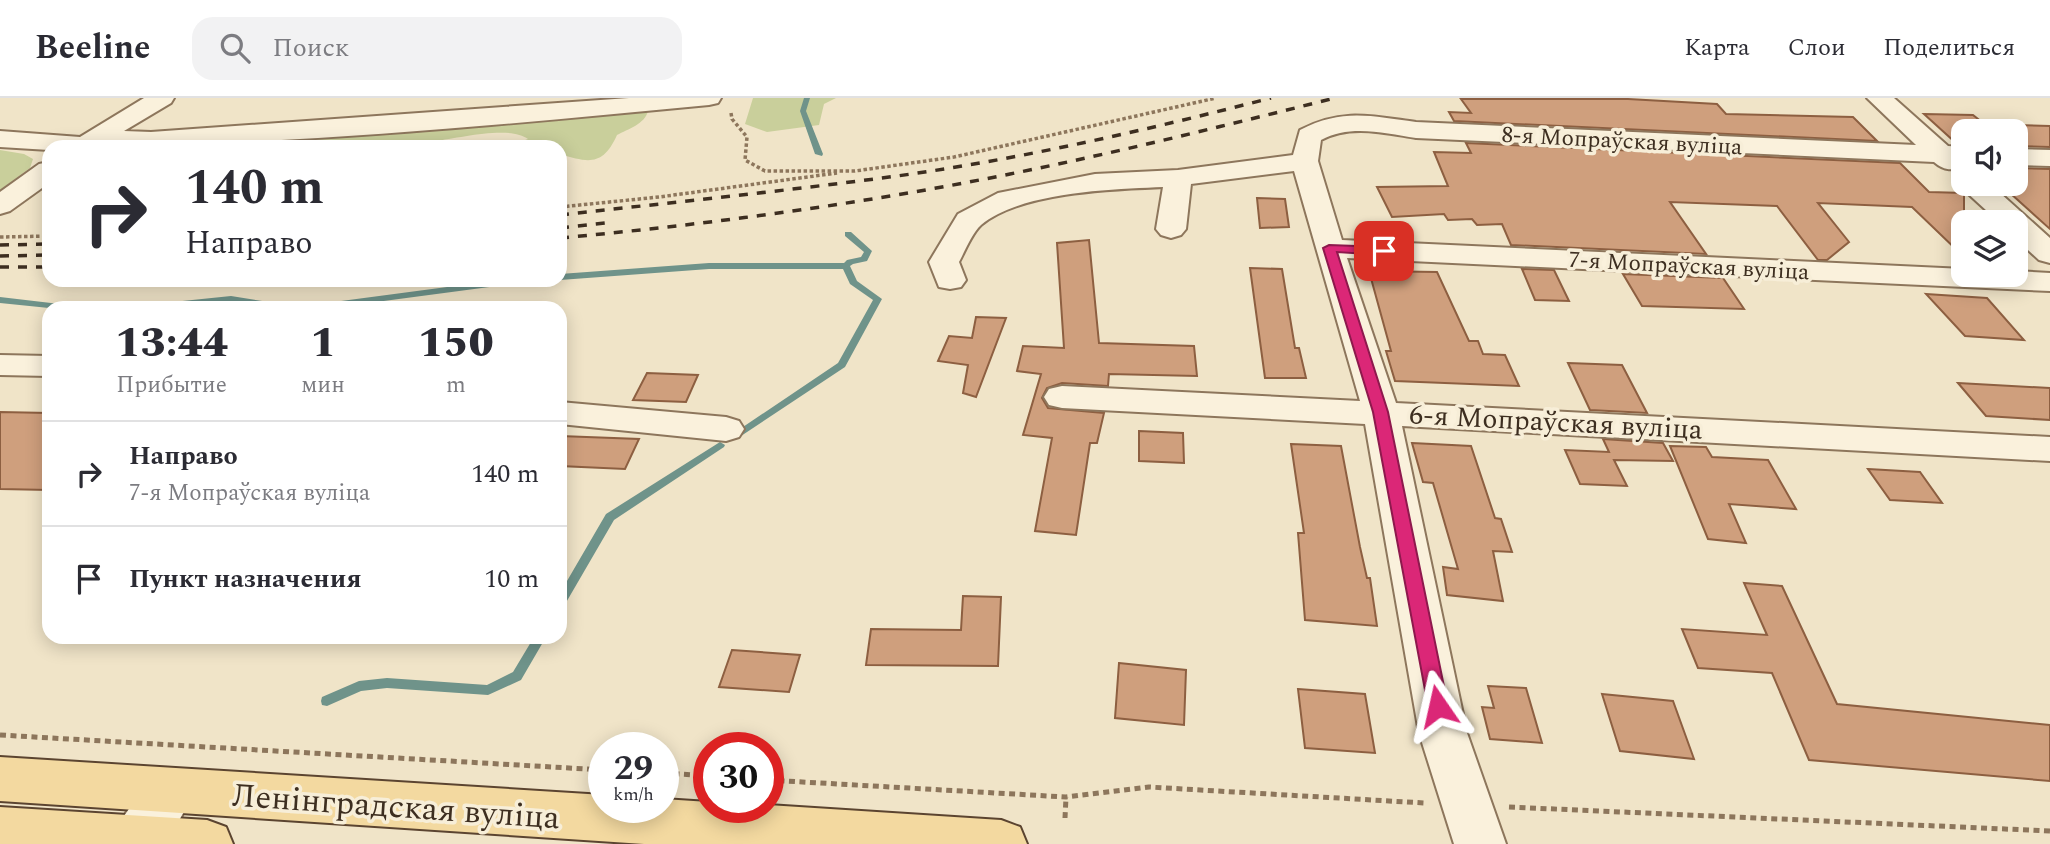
<!DOCTYPE html>
<html lang="ru">
<head>
<meta charset="utf-8">
<style>
	body { margin:0; font-family:Spectral,serif; background:#f2f2f3; color:#2b2b33; height:100vh; display:flex; flex-direction:column; font-size:26px; white-space:nowrap }
	* { box-sizing:border-box; margin:0 }
	p { font-size:23px; color:#7c7c81 }
	.icon { flex:none; width:38px; height:38px; fill:none; stroke:currentColor; stroke-width:2; stroke-linecap:round; stroke-linejoin:round }
	.map { position:relative; flex:1; overflow:hidden }
	.sheet { position:absolute; left:42px; top:203px; width:525px; height:343px; display:flex; flex-direction:column; background:#fff; border-radius:21px; box-shadow:0 4px 18px #0003 }
	.sheet>* { flex:none }
	.hud { position:absolute; left:42px; top:42px; width:525px; height:147px; border-radius:21px; box-shadow:0 4px 18px #0003; background:#fff; color:#2b2b33; overflow:hidden }
	.tools { position:absolute; left:1951px; top:21px; display:grid; gap:14px }
	.tools a { display:grid; place-items:center; width:77px; height:77px; border-radius:14px; background:#fff; box-shadow:0 4px 18px #0003; font-size:35px }
	.speed { position:absolute; left:588px; top:634px; display:flex; gap:14px; font-size:35px; font-weight:700; text-align:center }
	.speed>* { display:grid; place-content:center; width:91px; height:91px; border-radius:50%; background:#fff; box-shadow:0 4px 18px #0003; line-height:1 }
	.speed small { font-size:18px; font-weight:400 }
	.speed .limit { border:10px solid #d22; background:#fff; color:#111 }
	.pin { position:absolute; display:grid; place-items:center; width:60px; height:60px; color:#fff; margin:-30px; border-radius:14px; box-shadow:0 4px 10px #0006 }
	.me { position:absolute; width:77px; margin:-38px; rotate:349deg; stroke-linejoin:round; filter:drop-shadow(0 0 5px #0008) }
	.turn { display:flex; align-items:center; gap:24px; height:147px; padding:0 28px; font-size:32px }
	.turn .icon { width:91px; height:91px; stroke-width:2.5 }
	.turn b { display:block; font-size:49px; line-height:60px }
	.eta { display:flex; justify-content:space-evenly; align-items:center; height:119px; text-align:center }
	.eta b { font-size:42px; font-weight:800; line-height:49px }
	ul { padding:0; list-style:none }
	li { display:flex; align-items:center; gap:21px; height:105px; padding:0 28px; border-top:2px solid #e1e1e2 }
	li div { flex:1 }
	li b { display:block; font-size:26px }
	li em { font-style:normal }
	header { display:flex; align-items:center; gap:42px; box-sizing:border-box; height:98px; padding:0 35px; background:#fff; border-bottom:2px solid #e1e1e2 }
	header strong { font-size:33px }
	nav { display:flex; gap:38px; margin-inline-start:auto; font-size:24px }
	.search { width:490px; height:63px; background:#f2f2f3; display:flex; align-items:center; gap:18px; box-sizing:border-box; padding:0 24px; border-radius:21px; color:#7c7c81; font-size:26px }
	.map>svg:first-child { display:block }
</style>
</head>
<body>
<header>
<strong>Beeline</strong>
<div class="search"><svg class="icon" aria-label="search" viewBox="0 0 24 24"><circle cx="10" cy="10" r="6"/><path d="M15 15l6 6"/></svg>Поиск</div>
<nav><a>Карта</a><a>Слои</a><a>Поделиться</a></nav>
</header>
<div class="map">
<svg width="2050" height="746" viewBox="0 0 2050 746">
	<rect width="100%" height="100%" fill="#f0e4c8"/>
	<g fill="#c9cf9b">
		<polygon points="753,0 836,0 824,6 819,27 767,34 745,26"/>
		<path d="M 648,13 C 645,26 628,31 617,37 C 603,68 589,65 560,56 L 560,49 L 505,49 L 528,41 C 510,27 459,40 435,43 L 432,49 L 274,49 L 266,46 L 320,36 Z"/>
		<polygon points="0,52 24,56 33,61 30,70 0,92"/>
	</g>
	<g fill="none" stroke-linecap="round" stroke-linejoin="round">
		<g fill="#6f938a" fill-rule="evenodd">
			<polygon points="804,0 810,0 806,13 823,56 822,58 815,56 800,13"/>
			<polygon points="845,134 851,134 872,153 867,163 853,166 850,168 857,183 882,201 845,269 741,338 736,335 737,333 838,265 873,202 850,186 843,171 709,171 560,182 560,176 709,165 844,165 847,162 861,159 864,154 845,138"/>
			<polygon points="500,182 523,182 519,185 331,210 307,210 311,207"/>
			<polygon points="231,198 288,207 292,210 271,210 231,204 169,210 87,210 91,207 163,205"/>
			<polygon points="0,199 68,207 72,210 49,210 0,205"/>
			<polygon points="720,344 725,347 724,349 614,422 564,508 560,509 560,495 606,416"/>
			<polygon points="534,539 546,539 521,582 488,597 387,590 361,593 327,608 322,607 321,603 322,599 359,583 387,580 487,587 513,574"/>
		</g>
	</g>
	<g fill="#cf9f7d" stroke="#8d5f41" stroke-width="2">
		<polygon points="1461,1 1628,1 1717,6 1726,16 1853,19 1877,43 1454,23 1449,14 1471,15"/>
		<polygon points="1924,16 1973,17 1993,33 1964,33 1964,46 1957,46"/>
		<polygon points="2016,27 2050,28 2050,49 2016,48"/>
		<polygon points="1466,45 1900,65 1929,94 1964,95 1964,159 1912,109 1818,105 1849,144 1827,162 1818,162 1777,108 1670,104 1706,156 1511,147 1502,126 1477,127 1472,121 1448,122 1444,116 1392,119 1377,89 1448,88 1434,54 1471,55"/>
		<polygon points="2016,70 2050,71 2050,131 2000,86 2016,86"/>
		<polygon points="1257,100 1285,101 1289,129 1260,130"/>
		<polygon points="1089,142 1099,245 1194,248 1197,278 1109,276 1108,288 1062,285 1047,290 1042,300 1048,310 1104,315 1097,345 1090,345 1076,437 1035,433 1052,340 1023,337 1041,276 1017,273 1023,248 1064,250 1057,145"/>
		<polygon points="1250,170 1282,171 1295,250 1299,250 1306,280 1265,280"/>
		<polygon points="1522,171 1554,172 1569,203 1535,202"/>
		<polygon points="1369,173 1437,174 1469,243 1478,243 1483,256 1505,257 1519,288 1395,283 1386,253 1391,253"/>
		<polygon points="1623,176 1723,180 1744,211 1642,208"/>
		<polygon points="1926,196 1987,200 2024,242 1965,238"/>
		<polygon points="976,219 1006,220 976,299 963,295 968,267 938,263 949,238 972,240"/>
		<polygon points="1568,265 1622,267 1647,315 1590,312"/>
		<polygon points="647,275 698,277 686,304 633,302"/>
		<polygon points="1958,285 2050,290 2050,322 1986,318"/>
		<polygon points="0,314 49,315 49,392 0,391"/>
		<polygon points="1139,333 1183,335 1184,365 1139,363"/>
		<polygon points="560,338 639,341 625,371 560,368"/>
		<polygon points="1603,341 1663,345 1673,363 1614,362 1627,388 1580,386 1565,352 1609,354"/>
		<polygon points="1412,345 1471,348 1495,420 1501,421 1512,454 1493,453 1503,503 1447,497 1443,469 1458,471 1433,385 1423,384"/>
		<polygon points="1291,346 1341,348 1360,449 1367,480 1370,480 1377,528 1305,522 1298,435 1304,435"/>
		<polygon points="1670,348 1706,349 1712,359 1768,362 1796,411 1729,406 1746,445 1708,441"/>
		<polygon points="1868,371 1920,374 1942,405 1890,402"/>
		<polygon points="1744,485 1782,488 1837,606 2050,627 2050,683 1809,662 1772,575 1698,570 1682,531 1767,537"/>
		<polygon points="963,498 1001,499 998,568 866,567 871,531 961,532"/>
		<polygon points="732,552 800,557 789,594 719,589"/>
		<polygon points="1119,565 1186,572 1184,627 1115,620"/>
		<polygon points="1488,588 1526,590 1542,645 1490,641 1482,609 1494,610"/>
		<polygon points="1298,591 1365,596 1375,655 1305,650"/>
		<polygon points="1602,596 1673,603 1694,661 1620,653"/>
	</g>
	<g fill="none" stroke-linecap="round" stroke-linejoin="round">
		<g stroke="#8d765c" stroke-width="4">
			<g id="minor">
				<path d="M 144,0 L 174,0 L 171,5 L 124,33 L 151,34 L 629,0 L 721,0 L 718,5 L 709,7 C 490,28 269,49 49,49 L 49,52 L 0,49 L 0,33 L 80,39 Z"/>
				<path d="M 1867,0 L 1894,0 L 1948,48 L 1964,49 L 1964,65 C 1955,75 1943,72 1934,64 L 1416,40 C 1384,35 1350,26 1321,42 L 1318,63 L 1342,142 L 1964,171 L 1964,177 L 2016,177 L 2016,173 L 2050,175 L 2050,193 L 1347,160 L 1396,305 L 2050,339 L 2050,363 L 1402,328 L 1467,635 L 1506,746 L 1454,746 L 1419,635 L 1365,326 L 1062,310 L 1049,307 L 1044,299 L 1049,291 L 1062,288 L 1360,303 L 1294,73 L 1191,86 L 1186,131 L 1181,137 L 1171,140 L 1161,137 L 1156,131 L 1163,89 C 1113,91 1020,94 981,127 C 972,135 965,153 959,164 L 966,182 L 961,189 L 950,191 L 939,189 L 929,164 L 958,116 L 998,95 L 1095,76 L 1178,72 L 1293,57 L 1300,32 C 1342,10 1371,18 1416,24 L 1916,47 Z"/>
				<polygon points="2016,51 2050,52 2050,68 2016,67"/>
				<polygon points="49,64 49,85 10,113 0,116 0,94 39,66"/>
				<polygon points="1964,81 1964,86 1990,86 2050,140 2050,165 2039,162 2016,141 2016,124 1999,124 1964,92 1960,86"/>
				<polygon points="0,257 49,258 49,278 0,277"/>
				<polygon points="560,304 726,319 739,323 744,331 739,339 726,343 560,326"/>
				<polygon points="172,670 190,676 197,692 165,746 109,746 116,729 154,676"/>
			</g>
		</g>
		<g stroke="#5b4430" stroke-width="4">
			<g id="major">
				<polygon points="0,659 604,697 604,709 663,709 663,701 709,704 709,709 768,707 1001,722 1020,729 1027,746 644,746 0,703"/>
				<polygon points="0,709 207,722 226,729 233,746 0,746"/>
			</g>
		</g>
		<g stroke="#8d765c" stroke-width="3.5" stroke-dasharray="3.5 2.5" stroke-linecap="butt">
			<polyline points="731,15 732,21 747,39 745,62 765,73 855,73 954,59 1216,0"/>
			<polyline points="560,109 659,99 837,75"/>
			<polyline points="0,139 49,138"/>
		</g>
		<g stroke="#8d765c" stroke-width="5" stroke-dasharray="6 4.5" stroke-linecap="butt">
			<polyline points="0,637 604,672"/>
			<polyline points="663,675 709,678"/>
			<polyline points="768,682 1066,699 1149,689 1424,705"/>
			<polyline points="1509,709 2050,733"/>
			<polyline points="1065,720 1066,699"/>
		</g>
		<use href="#minor" fill="#faf1dc" fill-rule="evenodd"/>
		<use href="#major" fill="#f3d9a0" fill-rule="evenodd"/>
		<g stroke="#3d2e20" stroke-width="3.5" stroke-dasharray="9 9" stroke-linecap="butt">
			<path d="M 560,117 C 667,105 775,94 882,80 C 1013,63 1143,33 1271,0"/>
			<polyline points="560,130 605,125"/>
			<path d="M 560,140 C 711,126 861,106 1010,76 C 1120,54 1227,27 1335,0"/>
			<polyline points="0,147 49,146"/>
			<polyline points="0,158 49,157"/>
			<polyline points="0,169 49,169"/>
		</g>
	</g>
	<polygon fill="#db2777" stroke="#8e194d" stroke-width="2" points="1329,147 1384,149 1391,153 1384,157 1337,154 1388,314 1448,608 1445,613 1438,616 1431,613 1428,608 1373,314 1323,150"/>
	<g text-anchor="middle" stroke-width="7" stroke-linejoin="round" paint-order="stroke">
		<g font-size="23" fill="#3d2e20" stroke="#f7eed8">
			<text transform="translate(1622 42) rotate(3)" y="8">8-я Мопраўская вуліца</text>
			<text transform="translate(1689 167) rotate(3)" y="8">7-я Мопраўская вуліца</text>
		</g>
		<g font-size="28" fill="#3d2e20" stroke="#f7eed8">
			<text transform="translate(1556 323) rotate(3)" y="10">6-я Мопраўская вуліца</text>
		</g>
		<g font-size="33" fill="#3d2e20" stroke="#f7eed8">
			<text transform="translate(396 707) rotate(4)" y="12">Ленінградская вуліца</text>
		</g>
	</g>
</svg>
<div class="tools">
<a><svg class="icon" aria-label="sound" viewBox="0 0 24 24"><path d="M4 9h4l5-4v14l-5-4H4zM17 9q2 3 0 6"/></svg></a>
<a><svg class="icon" aria-label="layers" viewBox="0 0 24 24"><path d="M12 4l9 5-9 5-9-5zM3 14l9 5 9-5"/></svg></a>
</div>
<div class="speed"><div>29<small>km/h</small></div><div class="limit">30</div></div>
<div class="pin" style="left:1384px;top:153px;background:#d93025"><svg class="icon" aria-label="arrive" viewBox="0 0 24 24"><path d="M6 21V4h12l-3 4 3 4H6"/></svg></div>
<svg class="me" style="left:1438px;top:608px" viewBox="-20 -20 40 40"><path d="M0-17L14 15 0 8-14 15z" fill="#db2777" stroke="#fff" stroke-width="4"/></svg>
<div class="hud">
<div class="turn"><svg class="icon" aria-label="right" viewBox="0 0 24 24"><path d="M7 20v-9h11M14 6l5 5-5 5"/></svg><div><b>140 m</b>Направо</div></div>
</div>
<section class="sheet">
<div class="eta">
<div><b>13:44</b><p>Прибытие</p></div>
<div><b>1</b><p>мин</p></div>
<div><b>150</b><p>m</p></div>
</div>
<ul>
<li><svg class="icon" aria-label="right" viewBox="0 0 24 24"><path d="M7 20v-9h11M14 6l5 5-5 5"/></svg><div><b>Направо</b><p>7-я Мопраўская вуліца</p></div><em>140 m</em></li>
<li><svg class="icon" aria-label="arrive" viewBox="0 0 24 24"><path d="M6 21V4h12l-3 4 3 4H6"/></svg><div><b>Пункт назначения</b></div><em>10 m</em></li>
</ul>
</section>
</div>
</body>
</html>
